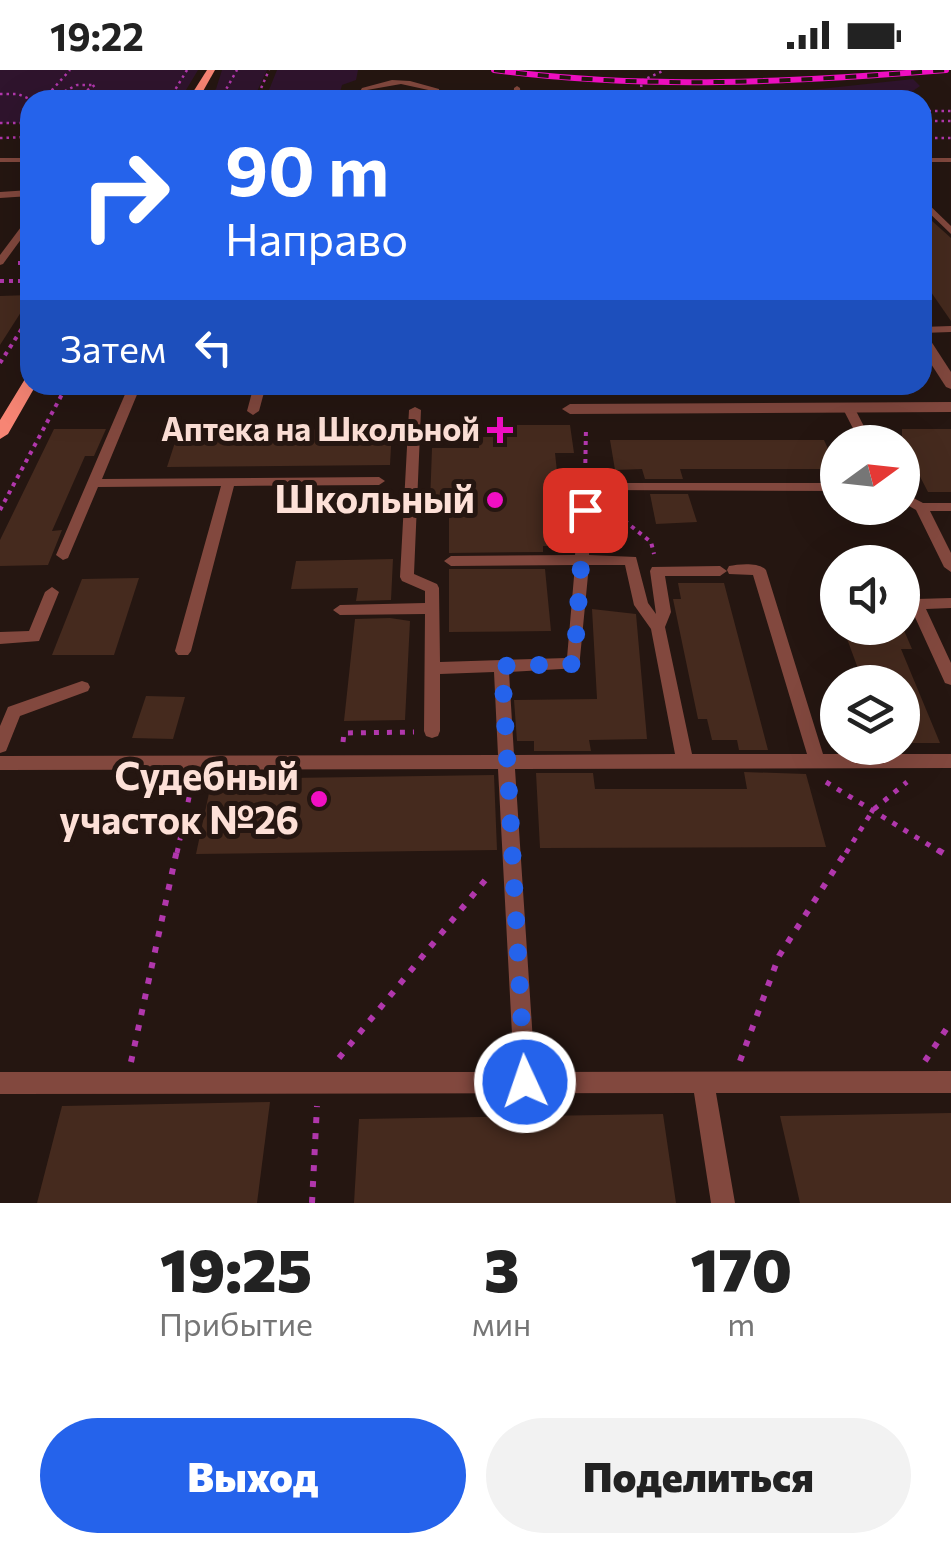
<!DOCTYPE html>
<html lang="ru">
<head>
<meta charset="utf-8">
<style>
	body { margin:0; font-family:Commissioner,sans-serif; background:#f2f2f2; color:#222; height:100vh; display:flex; flex-direction:column; font-size:38px; white-space:nowrap }
	* { box-sizing:border-box; margin:0 }
	p { font-size:32px; color:#767676 }
	.icon { flex:none; width:55px; height:55px; fill:none; stroke:currentColor; stroke-width:2; stroke-linecap:round; stroke-linejoin:round }
	.map { position:relative; height:1133px; overflow:hidden }
	.sheet { display:flex; flex-direction:column; background:#fff; flex:1 }
	.sheet>* { flex:none }
	.top-card { position:absolute; left:20px; top:20px; width:912px; height:305px; border-radius:30px; box-shadow:0 10px 40px #0002; background:#2563eb; color:#fff; overflow:hidden }
	.needle { width:65px; rotate:75deg }
	.tools { position:absolute; left:820px; top:355px; display:grid; gap:20px }
	.tools a { display:grid; place-items:center; width:100px; height:100px; border-radius:50%; background:#fff; box-shadow:0 10px 40px #0002; font-size:50px }
	.pin { position:absolute; display:grid; place-items:center; width:85px; height:85px; color:#fff; margin:-42px; border-radius:20px; box-shadow:0 5px 15px #0006 }
	.me { position:absolute; width:110px; margin:-55px; rotate:357deg; stroke-linejoin:round; filter:drop-shadow(0 0 8px #0008) }
	.turn { display:flex; align-items:center; gap:35px; height:210px; padding:0 40px; font-size:45px }
	.turn .icon { width:130px; height:130px; stroke-width:2.5 }
	.turn b { display:block; font-size:70px; line-height:85px }
	.then { display:flex; align-items:center; height:95px; padding:0 40px; background:#0003; gap:20px; font-size:38px }
	.eta { display:flex; justify-content:space-evenly; align-items:center; height:170px; text-align:center }
	.eta b { font-size:60px; font-weight:800; line-height:70px }
	.primary-button { display:flex; gap:20px; margin-top:auto; padding:20px 40px }
	.primary-button a { flex:1; height:115px; border-radius:60px; background:#2563eb; color:#fff; font-size:40px; font-weight:800; line-height:115px; text-align:center }
	.primary-button a+a { background:#f2f2f2; color:#222 }
	.status { display:flex; justify-content:space-between; align-items:center; height:70px; padding:0 50px; background:#fff; direction:ltr }
	.status svg { height:28px; fill:currentColor }
	.map>svg:first-child { display:block }
</style>
</head>
<body>
<div class="status"><b>19:22</b><svg viewBox="0 0 49 12"><path d="M0 12V9h3v3zM5 12V6h3v6zM10 12V3h3v9zM15 12V0h3v12zM26 1h20v11H26zM47 4h2v5h-2z"/></svg></div>
<div class="map">
<svg width="951" height="1133" viewBox="0 0 951 1133">
	<rect width="100%" height="100%" fill="#251611"/>
	<g fill="#2f142d">
		<polygon points="0,0 198,0 180,30 30,30 30,53 0,53"/>
		<polygon points="222,0 267,0 253,30 206,30 216,19"/>
		<polygon points="277,0 358,0 356,10 342,15 338,30 265,30"/>
		<path d="M 913,9 L 920,16 L 910,23 C 876,25 822,40 792,22 Z"/>
	</g>
	<g fill="#452a1e">
		<polygon points="922,142 951,168 951,251 922,209"/>
		<polygon points="30,225 30,228 0,275 0,226"/>
		<polygon points="478,355 570,355 574,383 555,383 565,476 543,476 543,482 449,483 449,434 430,434 432,378 479,378"/>
		<polygon points="54,359 106,359 94,386 85,386 52,461 62,460 48,495 0,496 0,470"/>
		<polygon points="392,359 390,395 167,397 179,360"/>
		<polygon points="902,359 951,359 951,422 928,422 914,395 902,395"/>
		<polygon points="610,370 824,370 837,399 680,399 683,409 645,409 642,399 615,400"/>
		<polygon points="650,424 688,424 697,452 656,454"/>
		<polygon points="393,489 391,530 356,531 358,518 291,519 296,491"/>
		<polygon points="449,499 545,499 551,561 449,562"/>
		<polygon points="139,508 114,585 52,585 82,509"/>
		<polygon points="678,513 724,513 768,680 739,680 737,670 712,670 707,649 698,649 673,529 681,529"/>
		<polygon points="592,539 636,544 647,669 589,670 591,681 534,681 534,671 517,671 514,630 597,629"/>
		<polygon points="390,548 410,551 405,650 344,651 355,549"/>
		<polygon points="843,558 903,558 912,579 901,579 940,673 902,673 902,612 863,612"/>
		<polygon points="146,626 185,627 173,669 132,668"/>
		<polygon points="744,702 806,704 826,777 540,778 536,703 593,703 595,719 747,719"/>
		<polygon points="494,705 497,780 196,784 212,709"/>
		<polygon points="270,1032 257,1133 37,1133 62,1036"/>
		<polygon points="951,1043 951,1133 800,1133 780,1046"/>
		<polygon points="663,1044 676,1133 354,1133 359,1049"/>
	</g>
	<g fill="none" stroke-linecap="round" stroke-linejoin="round">
		<g stroke="#b137ac" stroke-width="2.5" stroke-dasharray="2.5 4" stroke-linecap="butt">
			<polyline points="0,24 18,24 32,30"/>
			<polyline points="756,25 758,30"/>
			<polyline points="771,25 775,30"/>
			<polyline points="786,25 790,30"/>
			<polyline points="43,30 70,0"/>
			<polyline points="47,30 77,15 95,15 83,23 90,30"/>
			<polyline points="169,30 187,0"/>
			<polyline points="220,30 237,0"/>
			<polyline points="256,30 269,0"/>
			<polyline points="642,30 641,11 665,0"/>
			<polyline points="922,41 951,41"/>
			<polyline points="922,51 951,51"/>
			<polyline points="0,53 30,53"/>
			<polyline points="0,68 30,67"/>
			<polyline points="922,68 951,68"/>
		</g>
		<g stroke="#b137ac" stroke-width="4" stroke-dasharray="4 5" stroke-linecap="butt">
			<polyline points="18,193 30,193"/>
			<polyline points="0,211 30,211"/>
			<polyline points="0,293 30,246"/>
			<polyline points="585,411 586,357"/>
			<polyline points="585,422 585,446"/>
			<polyline points="623,432 626,452 651,472 654,484"/>
			<polyline points="0,440 67,315"/>
		</g>
		<g stroke="#b137ac" stroke-width="5" stroke-dasharray="5 8" stroke-linecap="butt">
			<polyline points="343,672 344,663 414,662"/>
			<polyline points="826,712 942,783"/>
			<polyline points="177,783 193,709"/>
			<polyline points="846,783 873,740 907,712"/>
		</g>
		<g stroke="#b137ac" stroke-width="6" stroke-dasharray="6 10" stroke-linecap="butt">
			<polyline points="938,780 951,788"/>
			<polyline points="339,988 491,803"/>
			<polyline points="740,991 779,886 847,780"/>
			<polyline points="925,991 951,952"/>
			<polyline points="131,992 177,780"/>
			<polyline points="312,1133 317,1036"/>
		</g>
		<g fill="#82483e" fill-rule="evenodd">
			<polygon points="392,10 410,11 439,19 440,30 432,30 433,21 401,14 367,20 363,30 355,30 362,18"/>
			<polygon points="517,16 520,18 521,30 513,30 514,18"/>
			<rect x="0" y="88" width="30" height="4"/>
			<rect x="922" y="88" width="29" height="4"/>
			<polygon points="30,120 30,126 0,128 0,122"/>
			<polygon points="922,128 951,156 951,164 922,136"/>
			<polygon points="30,148 30,157 3,194 0,195 0,185 27,149"/>
			<polygon points="951,256 951,262 922,263 922,257"/>
			<polygon points="129,315 141,315 102,409 379,407 385,411 379,415 234,416 191,581 188,585 178,585 175,581 221,416 98,417 68,488 63,490 56,485"/>
			<polygon points="254,315 266,315 259,341 253,345 247,341"/>
			<polygon points="848,334 854,337 872,372 860,372 842,337"/>
			<path d="M 415,337 L 421,340 L 414,504 L 437,514 L 439,518 L 440,592 L 567,588 L 575,495 L 451,496 L 444,491 L 451,486 L 575,485 L 577,464 L 584,459 L 591,464 L 589,485 L 636,487 L 648,533 L 656,544 L 650,501 L 652,497 L 720,496 L 727,501 L 720,506 L 665,506 L 671,542 L 665,557 L 692,684 L 807,684 L 753,505 L 729,504 L 727,500 L 729,496 C 739,494 759,492 766,500 L 823,684 L 951,684 L 951,698 L 515,699 L 535,1002 L 951,1001 L 951,1023 L 716,1023 L 735,1133 L 711,1133 L 694,1023 L 0,1024 L 0,1002 L 514,1002 L 498,699 L 0,700 L 0,686 L 498,685 L 494,602 L 440,604 L 440,661 L 438,666 L 432,668 L 426,666 L 424,661 L 425,544 L 340,545 L 333,540 L 340,535 L 425,533 L 425,521 L 402,511 L 400,507 L 409,340 ZM 589,495 L 625,495 L 634,535 L 651,559 L 675,684 L 514,685 L 509,602 L 579,598 Z"/>
			<polygon points="604,413 838,413 838,421 599,420 598,417"/>
			<polygon points="902,422 923,433 951,433 951,441 930,441 951,483 951,502 944,497 916,440 902,432"/>
			<polygon points="52,517 59,522 39,571 0,574 0,562 29,561 45,522"/>
			<polygon points="951,528 951,538 926,539 951,593 951,615 945,613 909,534 916,529"/>
			<polygon points="82,611 88,613 90,617 88,621 20,646 6,681 0,683 0,656 8,637"/>
		</g>
		<g fill="#82483e" fill-rule="evenodd">
			<polygon points="922,264 927,265 951,302 951,319 946,317 922,280"/>
			<polygon points="951,332 951,342 570,344 562,339 570,334"/>
		</g>
		<g fill="#f78574" fill-rule="evenodd">
			<polygon points="207,0 215,0 198,30 188,30"/>
			<polygon points="30,307 30,315 36,315 8,364 0,369 0,350 25,309"/>
		</g>
		<g stroke="#f10fc3" stroke-width="6">
			<path id="rail" d="M 494,0 C 645,20 794,12 946,0"/>
		</g>
		<use href="#rail" stroke="#251611" stroke-width="4" stroke-dasharray="11" stroke-linecap="butt"/>
	</g>
	<g fill="none" stroke-linecap="round" stroke-linejoin="round">
		<polyline stroke="#2563eb" stroke-width="18" stroke-dasharray="0 32.4" points="525,1012 502,596 574,594 585,440"/>
	</g>
	<g fill="#f10fc3" stroke="#251611" stroke-width="4">
		<path d="M495 345h10v10h10v10h-10v10h-10v-10h-10v-10h10z"/>
		<circle cx="495" cy="430" r="10"/>
		<circle cx="319" cy="729" r="10"/>
	</g>
	<g text-anchor="middle" stroke-width="10" stroke-linejoin="round" paint-order="stroke">
		<g font-size="32" font-weight="bold" fill="#fde0d7" stroke="#251611" text-anchor="end">
			<text x="480" y="371">Аптека на Школьной</text>
		</g>
		<g font-size="38" font-weight="bold" fill="#fde0d7" stroke="#251611" text-anchor="end">
			<text x="475" y="443">Школьный</text>
			<text x="299" y="720">Судебный<tspan x="299" dy="44">участок №26</tspan></text>
		</g>
	</g>
</svg>
<div class="tools">
<a><svg class="needle" viewBox="-14 -14 28 28"><path d="M0-13l5 13h-10z" fill="#e53935"/><path d="M0 13l5-13h-10z" fill="#767676"/></svg></a>
<a><svg class="icon" aria-label="sound" viewBox="0 0 24 24"><path d="M4 9h4l5-4v14l-5-4H4zM17 9q2 3 0 6"/></svg></a>
<a><svg class="icon" aria-label="layers" viewBox="0 0 24 24"><path d="M12 4l9 5-9 5-9-5zM3 14l9 5 9-5"/></svg></a>
</div>
<div class="pin" style="left:585px;top:440px;background:#d93025"><svg class="icon" aria-label="arrive" viewBox="0 0 24 24"><path d="M6 21V4h12l-3 4 3 4H6"/></svg></div>
<svg class="me" style="left:525px;top:1012px" viewBox="-20 -20 40 40"><circle r="17" fill="#2563eb" stroke="#fff" stroke-width="3"/><path d="M0-11L8 9 0 5-8 9z" fill="#fff"/></svg>
<div class="top-card">
<div class="turn"><svg class="icon" aria-label="right" viewBox="0 0 24 24"><path d="M7 20v-9h11M14 6l5 5-5 5"/></svg><div><b>90 m</b>Направо</div></div>
<div class="then">Затем<svg class="icon" aria-label="left" viewBox="0 0 24 24"><path d="M17 20v-9H6M10 6l-5 5 5 5"/></svg></div>
</div>
</div>
<section class="sheet">
<div class="eta">
<div><b>19:25</b><p>Прибытие</p></div>
<div><b>3</b><p>мин</p></div>
<div><b>170</b><p>m</p></div>
</div>
<div class="primary-button"><a>Выход</a><a>Поделиться</a></div>
</section>
</body>
</html>
